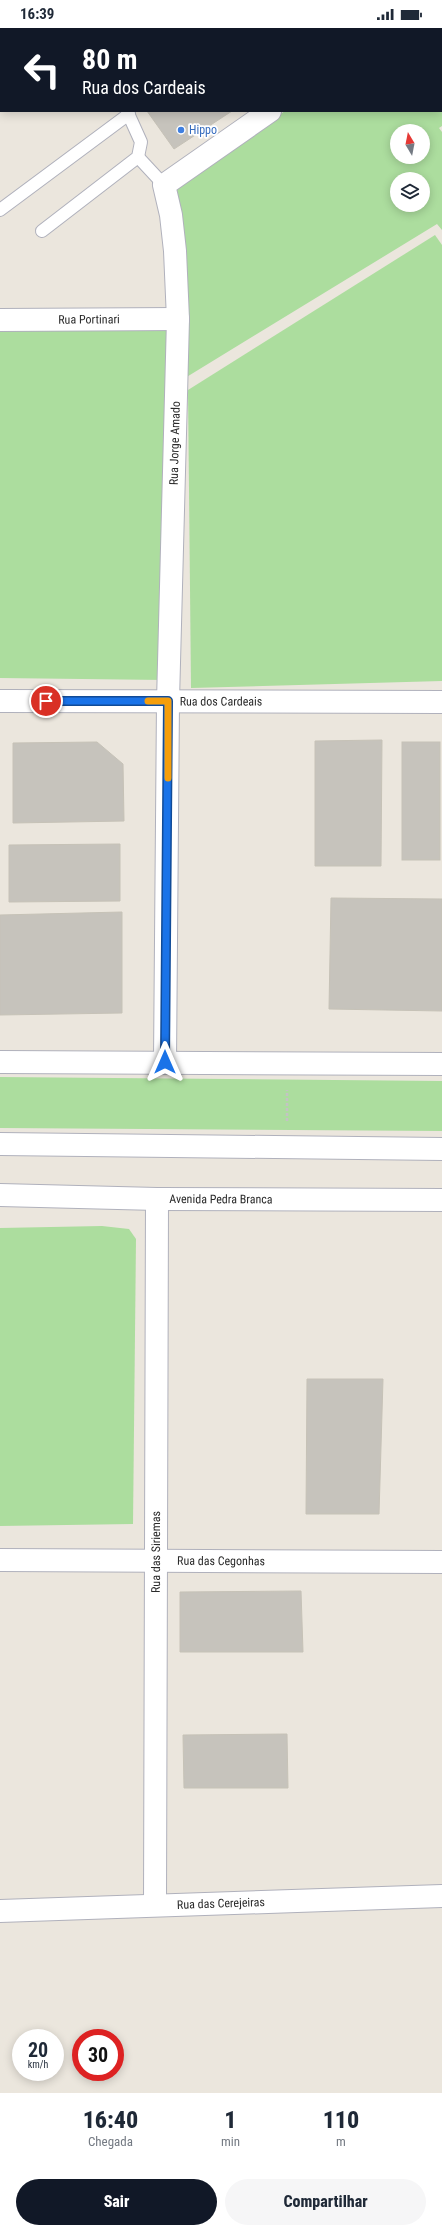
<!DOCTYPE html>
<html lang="pt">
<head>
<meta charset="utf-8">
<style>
	body { margin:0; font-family:"Roboto Condensed",sans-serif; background:#f6f6f7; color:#1f2937; height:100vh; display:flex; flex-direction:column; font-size:15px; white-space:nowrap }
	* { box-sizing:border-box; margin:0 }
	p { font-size:13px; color:#747a83 }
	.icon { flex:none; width:22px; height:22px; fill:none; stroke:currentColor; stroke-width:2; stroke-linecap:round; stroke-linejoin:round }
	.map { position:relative; height:2065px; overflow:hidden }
	.details { display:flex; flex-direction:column; background:#fff; flex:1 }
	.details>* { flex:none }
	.banner { position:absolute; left:0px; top:0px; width:442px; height:84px; box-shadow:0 2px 10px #0003; background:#111827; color:#fff; overflow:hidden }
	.needle { width:26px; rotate:350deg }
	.tools { position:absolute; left:390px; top:96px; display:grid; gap:8px }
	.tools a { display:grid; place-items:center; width:40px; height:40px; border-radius:50%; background:#fff; box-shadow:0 2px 10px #0003; font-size:20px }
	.speed { position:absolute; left:12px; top:2001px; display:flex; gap:8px; font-size:20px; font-weight:700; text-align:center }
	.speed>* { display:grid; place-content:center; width:52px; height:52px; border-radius:50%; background:#fff; box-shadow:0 2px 10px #0003; line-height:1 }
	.speed small { font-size:10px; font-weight:400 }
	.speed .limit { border:6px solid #d22; background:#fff; color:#111 }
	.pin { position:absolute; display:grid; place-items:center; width:34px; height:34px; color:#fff; margin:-17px; border:2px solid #fff; border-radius:50%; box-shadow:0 1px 4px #0007 }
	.me { position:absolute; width:44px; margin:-22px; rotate:0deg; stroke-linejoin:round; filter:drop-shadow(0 0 3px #0008) }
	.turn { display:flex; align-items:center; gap:14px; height:84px; padding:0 16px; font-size:18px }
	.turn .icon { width:52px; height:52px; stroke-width:2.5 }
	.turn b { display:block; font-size:28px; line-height:34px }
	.eta { display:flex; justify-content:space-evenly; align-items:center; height:68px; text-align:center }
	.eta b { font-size:24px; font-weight:800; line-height:28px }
	.button { display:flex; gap:8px; margin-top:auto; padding:8px 16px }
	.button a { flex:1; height:46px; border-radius:24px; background:#111827; color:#fff; font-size:16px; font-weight:800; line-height:46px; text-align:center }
	.button a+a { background:#f6f6f7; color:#1f2937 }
	.status { display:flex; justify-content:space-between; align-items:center; height:28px; padding:0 20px; background:#fff; direction:ltr }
	.status svg { height:11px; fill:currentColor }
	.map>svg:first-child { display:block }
</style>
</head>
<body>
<div class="status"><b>16:39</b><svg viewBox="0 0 49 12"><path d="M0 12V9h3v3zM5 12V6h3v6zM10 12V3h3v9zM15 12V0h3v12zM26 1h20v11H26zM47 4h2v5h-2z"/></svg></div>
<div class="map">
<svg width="442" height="2065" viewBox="0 0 442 2065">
	<rect width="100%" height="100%" fill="#ebe6dd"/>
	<g fill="#acdd9e" fill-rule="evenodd">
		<path d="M 316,0 L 442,0 L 442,98 L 439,100 L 442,104 L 442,202 L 437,196 L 185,350 L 173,161 L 285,83 L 441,83 L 441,1 ZM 397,103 L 423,103 L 423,129 L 397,129 ZM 397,151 L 423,151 L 423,177 L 397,177 Z"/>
		<polygon points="435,207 442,217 442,653 191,660 188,362"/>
		<polygon points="174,295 164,652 0,650 0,296"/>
		<polygon points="0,1049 442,1053 442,1103 0,1100"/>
		<polygon points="102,1198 129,1201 136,1211 133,1496 0,1498 0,1200"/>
	</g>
	<g fill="#c6c3bc" stroke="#c6c2b7">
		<polygon points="93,0 251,0 252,1 93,1"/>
		<polygon points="147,83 232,83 174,121"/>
		<polygon points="382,712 381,838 315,838 315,713"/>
		<polygon points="97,714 123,736 124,793 13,795 13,715"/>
		<rect x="402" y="714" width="38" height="118"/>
		<polygon points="120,816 120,873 9,874 9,817"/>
		<polygon points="331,870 442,871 442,983 329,981"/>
		<polygon points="122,884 122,985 0,987 0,887"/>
		<polygon points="307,1351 383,1351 379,1486 306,1486"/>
		<polygon points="301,1563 303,1624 180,1624 180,1564"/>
		<polygon points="287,1706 288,1760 184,1760 183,1707"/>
	</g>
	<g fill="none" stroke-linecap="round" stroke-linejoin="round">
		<g stroke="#b0b1bc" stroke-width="14">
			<g id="service">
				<polyline points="65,0 65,1"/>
				<polyline points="16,1 17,0"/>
				<polyline points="0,13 1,13"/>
				<polyline points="138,129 164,157"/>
				<polyline points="0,182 129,86"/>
				<polyline points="42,203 138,129 141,114 127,83"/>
			</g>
		</g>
		<g stroke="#b0b1bc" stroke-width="24">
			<g id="minor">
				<polyline points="306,0 307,1"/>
				<path id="s1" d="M 0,292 L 178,291"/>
				<path id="s2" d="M 0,673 L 442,674"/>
				<polyline points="0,1034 442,1036"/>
				<path id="s3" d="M 165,1034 L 168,673 L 178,291 L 175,223 L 171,187 L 164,157 L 270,83"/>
				<path id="s4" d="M 0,1532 L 442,1534"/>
				<path id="s5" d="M 155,1877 L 157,1171"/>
				<path id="s6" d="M 0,1883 L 442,1868"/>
			</g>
		</g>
		<g stroke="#b0b1bc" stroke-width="24">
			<g id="secondary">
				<polyline points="0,1116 442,1121"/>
				<path id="s7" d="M 0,1167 L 157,1171 L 442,1172"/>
			</g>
		</g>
		<polyline stroke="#c3c3c3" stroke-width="2.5" stroke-dasharray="3 2" stroke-linecap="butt" points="287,1093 287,1062"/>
		<use href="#service" stroke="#fff" stroke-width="12"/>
		<use href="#minor" stroke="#fff" stroke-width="22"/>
		<use href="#secondary" stroke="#fff" stroke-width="22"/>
	</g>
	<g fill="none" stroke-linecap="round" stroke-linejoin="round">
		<g stroke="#114b97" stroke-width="10">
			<polyline id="route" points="46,673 168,673 165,1034"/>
		</g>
		<use href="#route" stroke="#1a73e8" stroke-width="7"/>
		<polyline stroke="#f59e0b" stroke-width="7" points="148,673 168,673 168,750"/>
	</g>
	<circle fill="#3f7fe0" stroke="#fff" stroke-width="1.5" cx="181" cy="102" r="4"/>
	<g text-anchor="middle" stroke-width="3.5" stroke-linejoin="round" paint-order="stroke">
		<g font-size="12" fill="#366cbe" stroke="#fff" text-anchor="start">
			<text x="189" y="106">Hippo</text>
		</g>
		<g font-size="12" fill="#2a2a2a" stroke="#fff">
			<text dy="4" stroke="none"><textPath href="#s1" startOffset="89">Rua Portinari</textPath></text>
			<text dy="4" stroke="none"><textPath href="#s3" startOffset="619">Rua Jorge Amado</textPath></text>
			<text dy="4" stroke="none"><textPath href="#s2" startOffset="221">Rua dos Cardeais</textPath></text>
			<text dy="4" stroke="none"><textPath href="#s7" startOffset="221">Avenida Pedra Branca</textPath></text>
			<text dy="4" stroke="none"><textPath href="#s5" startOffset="353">Rua das Siriemas</textPath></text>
			<text dy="4" stroke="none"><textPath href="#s4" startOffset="221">Rua das Cegonhas</textPath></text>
			<text dy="4" stroke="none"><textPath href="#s6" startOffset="221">Rua das Cerejeiras</textPath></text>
		</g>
	</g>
</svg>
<div class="tools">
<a><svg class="needle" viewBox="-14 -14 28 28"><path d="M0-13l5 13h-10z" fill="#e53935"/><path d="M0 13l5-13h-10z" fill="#747a83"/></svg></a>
<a><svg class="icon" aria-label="layers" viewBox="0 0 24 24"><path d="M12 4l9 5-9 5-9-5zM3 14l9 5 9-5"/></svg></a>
</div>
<div class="speed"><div>20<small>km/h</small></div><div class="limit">30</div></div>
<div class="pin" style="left:46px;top:673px;background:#d93025"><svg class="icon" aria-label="arrive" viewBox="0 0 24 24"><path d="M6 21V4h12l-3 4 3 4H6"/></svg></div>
<svg class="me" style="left:165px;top:1034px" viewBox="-20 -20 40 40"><path d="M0-17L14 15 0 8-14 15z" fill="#1a73e8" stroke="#fff" stroke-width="4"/></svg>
<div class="banner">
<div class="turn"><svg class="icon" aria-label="left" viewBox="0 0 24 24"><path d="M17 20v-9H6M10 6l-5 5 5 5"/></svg><div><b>80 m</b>Rua dos Cardeais</div></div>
</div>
</div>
<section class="details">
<div class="eta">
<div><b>16:40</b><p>Chegada</p></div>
<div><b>1</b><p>min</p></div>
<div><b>110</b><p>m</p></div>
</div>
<div class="button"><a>Sair</a><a>Compartilhar</a></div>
</section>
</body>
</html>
